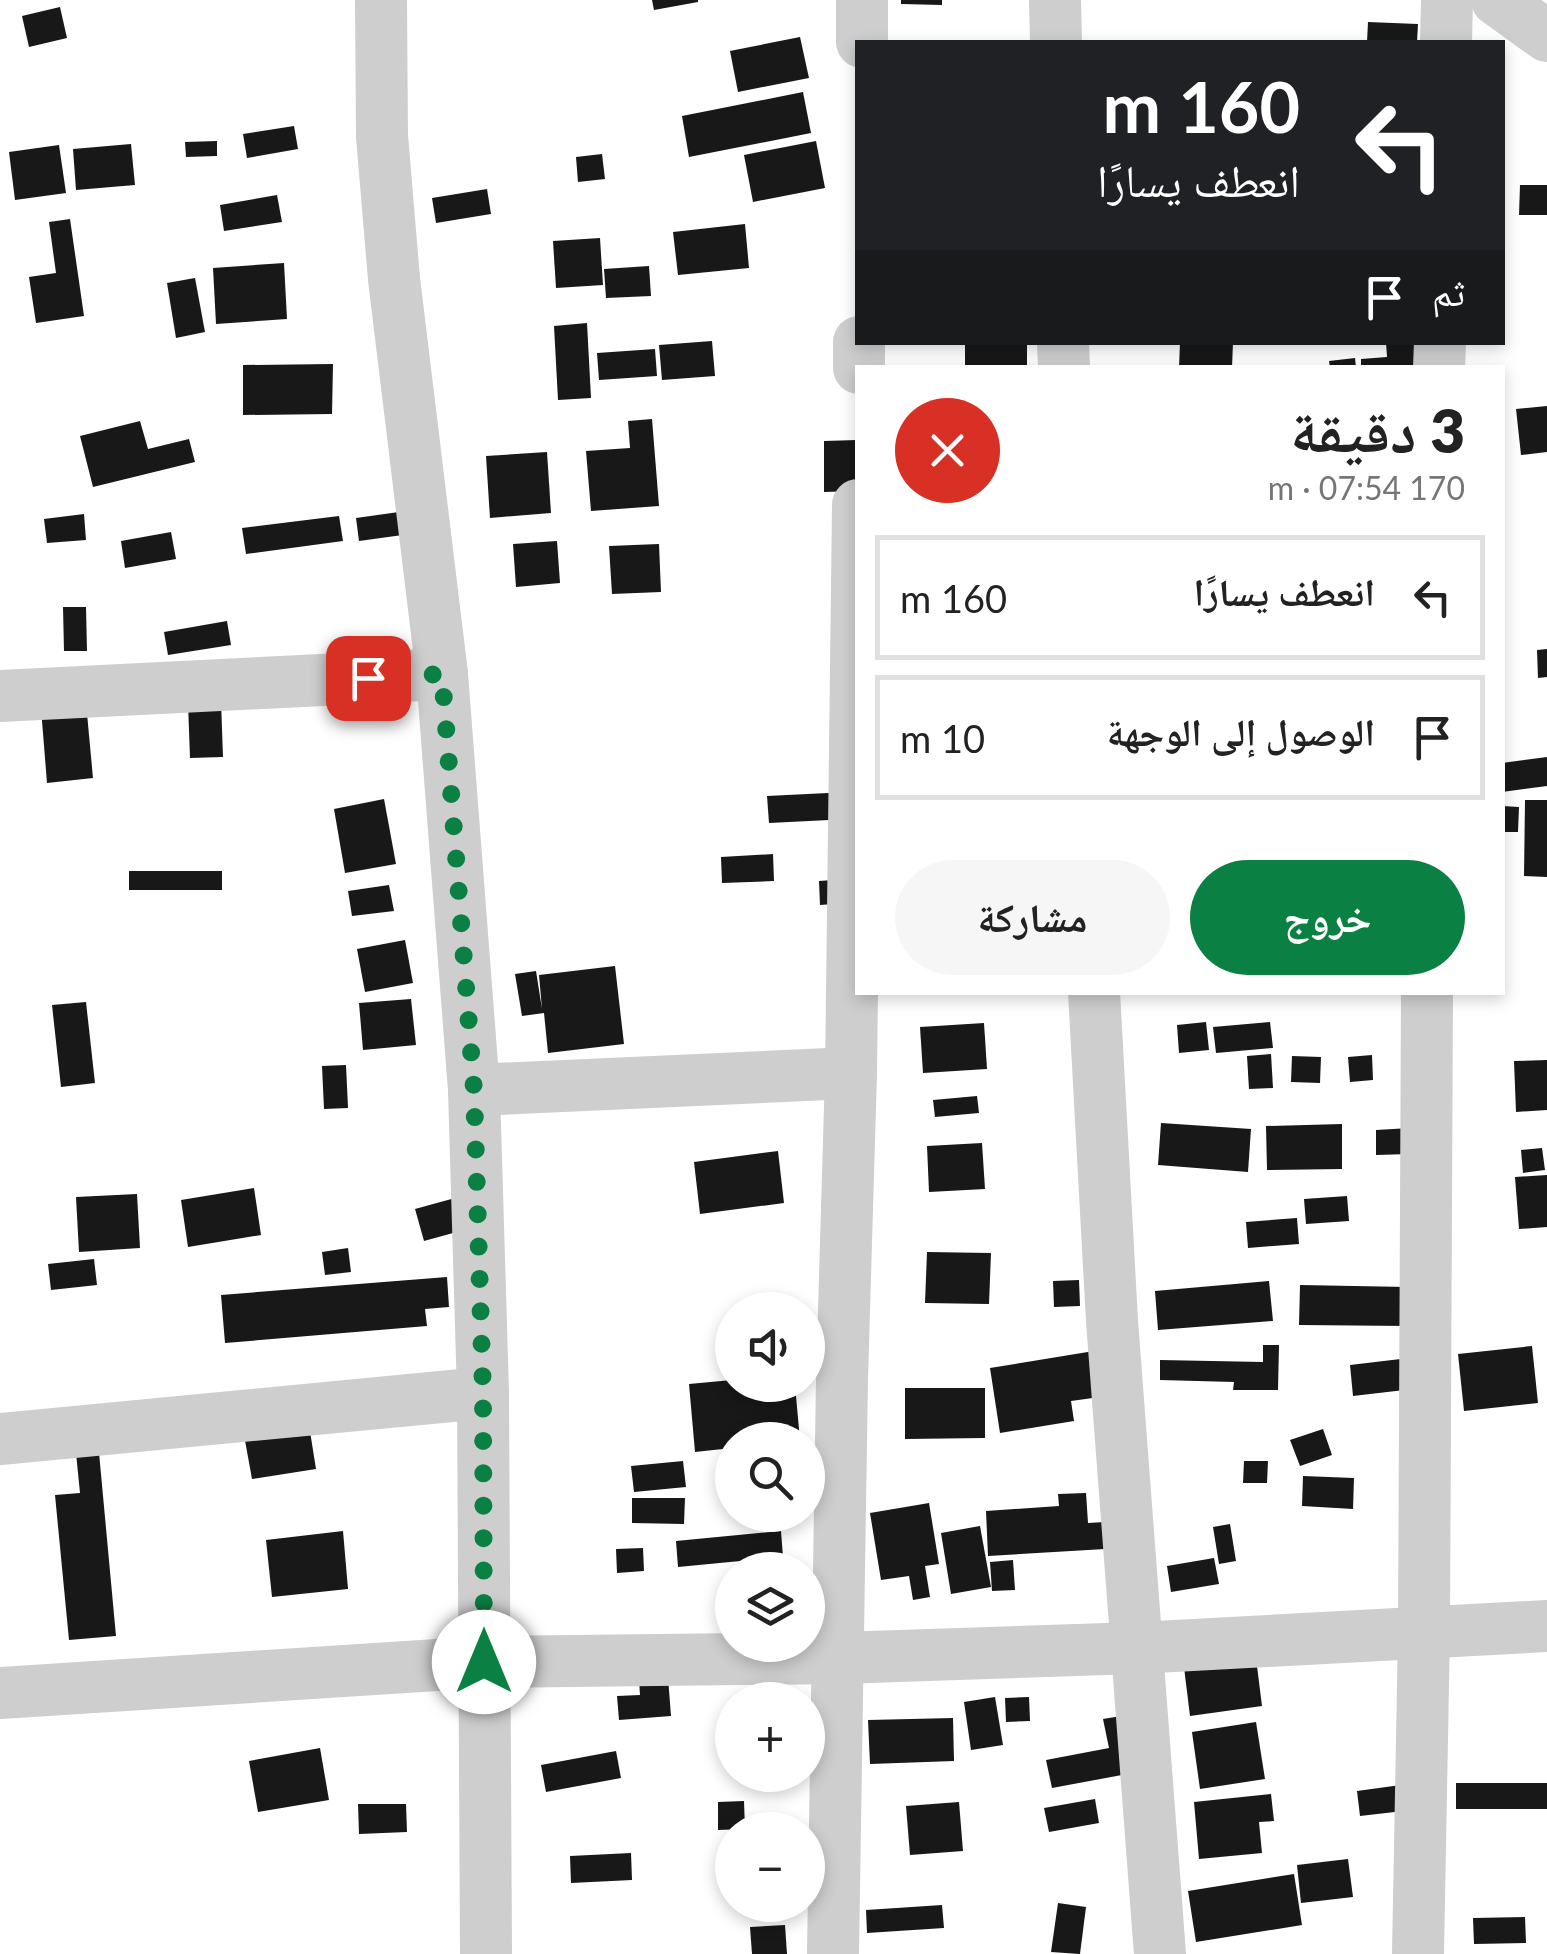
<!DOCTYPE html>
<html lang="ar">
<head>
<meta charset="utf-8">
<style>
	body { margin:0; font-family:Lato,"Noto Naskh Arabic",sans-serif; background:#f6f6f6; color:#222; direction:rtl; height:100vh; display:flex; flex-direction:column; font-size:38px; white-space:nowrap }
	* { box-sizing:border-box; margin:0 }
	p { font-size:32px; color:#767676 }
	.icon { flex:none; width:55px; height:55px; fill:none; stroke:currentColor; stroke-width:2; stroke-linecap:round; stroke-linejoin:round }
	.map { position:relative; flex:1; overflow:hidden; direction:ltr }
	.side { position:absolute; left:855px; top:365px; width:650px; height:630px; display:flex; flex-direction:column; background:#fff; border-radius:0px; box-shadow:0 5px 15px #0003; direction:rtl }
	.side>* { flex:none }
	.guide { position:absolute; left:855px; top:40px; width:650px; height:305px; border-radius:0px; box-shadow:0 5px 15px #0003; direction:rtl; background:#202124; color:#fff; overflow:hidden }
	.tools { position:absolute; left:715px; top:1292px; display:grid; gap:20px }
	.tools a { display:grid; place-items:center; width:110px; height:110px; border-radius:50%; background:#fff; box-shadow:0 5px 15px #0003; font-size:50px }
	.pin { position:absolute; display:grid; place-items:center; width:85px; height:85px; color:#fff; margin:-42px; border-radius:20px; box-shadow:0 5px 15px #0006 }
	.me { position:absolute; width:110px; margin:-55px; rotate:0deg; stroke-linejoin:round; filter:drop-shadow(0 0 8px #0008) }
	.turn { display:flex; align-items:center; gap:35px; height:210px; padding:0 40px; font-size:45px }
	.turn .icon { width:130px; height:130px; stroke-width:2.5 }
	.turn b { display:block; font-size:70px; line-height:85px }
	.then { display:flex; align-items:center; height:95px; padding:0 40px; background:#0003; gap:20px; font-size:38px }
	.round { display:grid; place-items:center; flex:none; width:105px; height:105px; border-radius:52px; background:#f6f6f6 }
	.summary { display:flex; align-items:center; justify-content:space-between; height:170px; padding:0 40px }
	h1 { font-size:60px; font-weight:800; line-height:75px }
	.button { display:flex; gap:20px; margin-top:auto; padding:20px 40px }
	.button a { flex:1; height:115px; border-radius:60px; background:#0b8043; color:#fff; font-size:40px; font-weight:800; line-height:115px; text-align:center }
	.button a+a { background:#f6f6f6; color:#222 }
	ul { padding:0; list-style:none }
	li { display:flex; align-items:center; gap:30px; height:125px; margin:0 20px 15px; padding:0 20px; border:5px solid #e0e0e0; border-radius:0px }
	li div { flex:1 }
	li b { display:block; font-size:38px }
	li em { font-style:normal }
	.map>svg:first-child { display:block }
</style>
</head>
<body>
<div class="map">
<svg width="1547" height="1954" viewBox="0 0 1547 1954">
	<rect width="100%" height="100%" fill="#fff"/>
	<g fill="#181818">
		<polygon points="652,0 698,0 698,2 654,10"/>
		<polygon points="901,0 942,0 942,5 901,4"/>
		<polygon points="60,7 67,38 29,47 22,16"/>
		<polygon points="1368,22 1418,24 1417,42 1367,42"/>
		<polygon points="800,37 809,78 738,92 730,51"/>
		<polygon points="803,92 811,133 689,157 682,116"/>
		<polygon points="294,126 298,149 247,158 243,134"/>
		<polygon points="217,141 217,156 186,157 185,142"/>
		<polygon points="816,141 825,188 753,202 744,155"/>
		<polygon points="131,144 135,185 76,190 73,149"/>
		<polygon points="59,145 66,193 15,200 9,152"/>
		<polygon points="602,154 605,179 578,182 576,157"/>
		<polygon points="1520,185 1547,185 1547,215 1519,215"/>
		<polygon points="487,189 491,214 436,223 432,198"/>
		<polygon points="277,195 282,222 224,231 220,205"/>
		<polygon points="70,219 84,316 36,323 29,277 56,273 49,222"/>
		<polygon points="745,224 749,268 678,275 673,232"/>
		<polygon points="600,238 603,285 556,288 553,241"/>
		<polygon points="284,263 287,319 216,324 213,268"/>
		<polygon points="649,266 651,296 606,298 604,269"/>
		<polygon points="195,278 205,332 176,338 167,283"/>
		<polygon points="587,323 591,398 558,400 554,326"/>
		<polygon points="712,341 715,376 662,380 659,345"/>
		<rect x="965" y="342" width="62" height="26"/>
		<polygon points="1180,342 1233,342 1232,368 1179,368"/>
		<polygon points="1386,342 1433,342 1435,368 1361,368 1361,359 1387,357"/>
		<polygon points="655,349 657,376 599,380 597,353"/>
		<polygon points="1355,358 1356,368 1330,368 1329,361"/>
		<polygon points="333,364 332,414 243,415 243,365"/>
		<polygon points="1547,406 1547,452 1521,455 1516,409"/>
		<polygon points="652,419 659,506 591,511 586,451 630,448 628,421"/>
		<polygon points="140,421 148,449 189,439 195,462 93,487 80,436"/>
		<polygon points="857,440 857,491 824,492 824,441"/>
		<polygon points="547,452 551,513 490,518 486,456"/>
		<polygon points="406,511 410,534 359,541 356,518"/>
		<polygon points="84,514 86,540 47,543 44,519"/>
		<polygon points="339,516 343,541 246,554 242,528"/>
		<polygon points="171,532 176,559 125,568 121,541"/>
		<polygon points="557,541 560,583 516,587 513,544"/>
		<polygon points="659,544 661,592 612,594 609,546"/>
		<polygon points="63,607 86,607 87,651 64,651"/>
		<polygon points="227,621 231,645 168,655 164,632"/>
		<polygon points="1547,649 1547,677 1538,678 1537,650"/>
		<polygon points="85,692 93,778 47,783 40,696"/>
		<polygon points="221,701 223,757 190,758 188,703"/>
		<polygon points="1547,757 1547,786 1502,792 1502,763"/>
		<polygon points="848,792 849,819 769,823 767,796"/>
		<polygon points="384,799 396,864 345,873 334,809"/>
		<polygon points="1525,800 1547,800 1547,877 1524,876"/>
		<polygon points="1502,806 1519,807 1518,832 1502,832"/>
		<polygon points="773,854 774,881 722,883 721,857"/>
		<rect x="129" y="871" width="93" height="19"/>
		<polygon points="847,879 848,903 820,905 819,881"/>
		<polygon points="389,885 394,911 352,916 348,891"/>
		<polygon points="405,940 413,983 365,992 357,949"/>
		<polygon points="615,966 624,1044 548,1053 544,1013 522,1016 515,974 536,971 542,1009 539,975"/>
		<polygon points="411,999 416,1045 363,1050 359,1003"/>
		<polygon points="86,1002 95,1083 61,1087 52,1005"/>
		<polygon points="1206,1022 1209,1050 1179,1053 1177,1025"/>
		<polygon points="1270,1022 1273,1048 1216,1053 1213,1027"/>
		<polygon points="984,1023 987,1069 923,1073 920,1027"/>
		<polygon points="1271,1054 1273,1088 1249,1089 1247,1056"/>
		<polygon points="1372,1055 1373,1080 1350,1082 1348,1057"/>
		<polygon points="1292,1056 1321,1057 1320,1083 1291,1082"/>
		<polygon points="1547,1060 1547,1110 1516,1112 1514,1061"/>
		<polygon points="346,1065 348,1108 324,1109 322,1066"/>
		<polygon points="977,1096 979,1113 935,1117 933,1100"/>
		<polygon points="1161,1123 1251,1129 1248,1172 1158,1165"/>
		<polygon points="1342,1124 1342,1169 1267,1170 1266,1126"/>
		<polygon points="1410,1128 1410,1154 1376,1155 1376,1130"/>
		<polygon points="982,1143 985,1189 929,1192 927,1146"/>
		<polygon points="1542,1148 1545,1170 1523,1173 1521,1150"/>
		<polygon points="778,1151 784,1203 700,1214 694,1162"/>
		<polygon points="1547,1175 1547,1227 1519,1229 1515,1177"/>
		<polygon points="254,1188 261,1235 188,1247 181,1200"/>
		<polygon points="137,1194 140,1248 79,1252 76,1197"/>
		<polygon points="1347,1196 1349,1221 1306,1224 1304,1199"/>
		<polygon points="455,1198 464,1230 424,1241 415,1209"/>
		<polygon points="1297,1218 1299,1244 1248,1248 1246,1222"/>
		<polygon points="348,1248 351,1272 325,1275 322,1252"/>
		<polygon points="927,1252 991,1253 989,1304 925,1303"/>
		<polygon points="94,1259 97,1285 51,1290 48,1264"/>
		<polygon points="447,1277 449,1307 425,1309 427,1326 225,1343 221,1295"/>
		<polygon points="1079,1280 1080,1306 1054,1307 1053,1281"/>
		<polygon points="1269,1281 1273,1321 1158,1330 1155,1291"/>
		<polygon points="1300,1285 1408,1287 1408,1326 1299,1325"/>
		<polygon points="1263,1345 1279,1345 1278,1390 1233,1390 1234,1382 1160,1380 1160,1360 1263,1362"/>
		<polygon points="1532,1346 1538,1403 1464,1411 1458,1354"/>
		<polygon points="1100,1350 1107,1396 1071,1401 1074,1421 1000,1433 990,1368"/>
		<polygon points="1409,1358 1413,1389 1353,1396 1350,1365"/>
		<polygon points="732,1380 732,1385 795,1385 800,1440 732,1440 732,1448 695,1452 689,1384"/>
		<polygon points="905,1388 985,1388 985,1438 905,1439"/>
		<polygon points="309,1425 316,1469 252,1479 244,1435"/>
		<polygon points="1323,1429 1332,1455 1300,1466 1290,1440"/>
		<polygon points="97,1431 116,1636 69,1640 55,1495 80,1493 74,1433"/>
		<polygon points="683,1461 686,1487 634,1492 631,1466"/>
		<polygon points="1244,1461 1268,1461 1267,1483 1243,1483"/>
		<polygon points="1303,1476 1354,1478 1353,1509 1302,1506"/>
		<polygon points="1086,1493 1088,1523 1121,1521 1122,1548 988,1556 986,1511 1059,1506 1058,1494"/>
		<polygon points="632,1498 685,1498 684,1524 632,1523"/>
		<polygon points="929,1503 939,1564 925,1566 930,1597 913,1600 909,1576 881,1580 870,1513"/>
		<polygon points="1230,1524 1236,1561 1219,1564 1213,1527"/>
		<polygon points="980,1526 991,1587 951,1594 941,1533"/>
		<polygon points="343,1531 348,1589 272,1597 266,1540"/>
		<polygon points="781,1531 783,1557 678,1567 676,1541"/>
		<polygon points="643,1548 644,1571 617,1573 616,1549"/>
		<polygon points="1214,1558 1219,1584 1171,1592 1167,1566"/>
		<polygon points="1013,1560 1015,1590 992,1591 990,1562"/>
		<polygon points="1255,1650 1262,1706 1190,1716 1183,1659"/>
		<polygon points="667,1664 671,1716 619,1720 617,1696 640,1695 638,1666"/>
		<polygon points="995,1697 1003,1745 971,1750 964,1702"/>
		<polygon points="1029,1697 1030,1721 1006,1722 1005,1698"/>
		<polygon points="1127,1715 1138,1772 1052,1788 1046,1760 1109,1748 1103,1719"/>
		<polygon points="953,1718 954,1761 870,1764 868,1720"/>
		<polygon points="1256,1722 1265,1779 1200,1789 1192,1732"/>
		<polygon points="320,1748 329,1800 258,1812 249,1761"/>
		<polygon points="616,1751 621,1778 546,1792 541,1765"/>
		<rect x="1456" y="1783" width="91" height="26"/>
		<polygon points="1408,1784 1412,1810 1360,1816 1357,1791"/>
		<polygon points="1271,1794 1274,1821 1259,1822 1262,1853 1199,1859 1194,1802"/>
		<polygon points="1095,1799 1099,1823 1049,1832 1044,1808"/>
		<polygon points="744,1801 745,1829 718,1830 718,1802"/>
		<polygon points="959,1802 963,1851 910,1855 906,1806"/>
		<polygon points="358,1804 406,1804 407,1832 359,1834"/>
		<polygon points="631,1853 632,1880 571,1883 570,1856"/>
		<polygon points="1348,1859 1353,1897 1301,1903 1297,1865"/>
		<polygon points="1294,1874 1302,1925 1196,1942 1188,1891"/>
		<polygon points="1058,1903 1086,1907 1080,1954 1051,1952"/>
		<polygon points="942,1905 944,1928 867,1933 866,1910"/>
		<polygon points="1525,1917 1526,1943 1474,1944 1473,1918"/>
		<polygon points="785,1925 787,1954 752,1954 750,1927"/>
	</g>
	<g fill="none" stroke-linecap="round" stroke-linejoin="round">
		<g stroke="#cecece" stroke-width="52">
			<polyline points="381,0 382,136 394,279 442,674 474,1090 483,1393 486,1954"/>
			<polyline points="1055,0 1056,42"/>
			<polyline points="1497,0 1547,36"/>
			<polyline points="862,42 862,0"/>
			<polyline points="1446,42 1447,0"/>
			<polyline points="1063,342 1064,368"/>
			<polyline points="859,368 859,342"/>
			<polyline points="1439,368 1440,342"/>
			<polyline points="0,696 442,674"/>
			<polyline points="1094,992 1112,1321 1160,1954"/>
			<polyline points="474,1090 851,1073"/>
			<polyline points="0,1439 483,1393"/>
			<polyline points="0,1693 484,1662 840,1658 1137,1648 1547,1626"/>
			<polyline points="833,1954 842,1379 851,1073 858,505"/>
			<polyline points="1418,1954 1424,1631 1427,992"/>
		</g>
	</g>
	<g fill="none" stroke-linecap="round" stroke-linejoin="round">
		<polyline stroke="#0b8043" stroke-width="18" stroke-dasharray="0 32.4" points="368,678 442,674 474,1090 483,1393 484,1662"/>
	</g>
</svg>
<div class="tools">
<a><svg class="icon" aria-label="sound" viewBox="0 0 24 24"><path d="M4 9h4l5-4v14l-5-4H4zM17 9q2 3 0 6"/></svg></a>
<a><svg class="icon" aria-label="search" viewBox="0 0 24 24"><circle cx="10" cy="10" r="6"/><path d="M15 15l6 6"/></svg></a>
<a><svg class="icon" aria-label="layers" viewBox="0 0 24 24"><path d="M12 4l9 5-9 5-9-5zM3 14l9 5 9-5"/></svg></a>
<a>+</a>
<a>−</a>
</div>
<div class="pin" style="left:368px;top:678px;background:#d93025"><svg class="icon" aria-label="arrive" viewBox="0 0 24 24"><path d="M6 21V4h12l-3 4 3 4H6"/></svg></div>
<svg class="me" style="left:484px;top:1662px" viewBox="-20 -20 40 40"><circle r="19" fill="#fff"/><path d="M0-13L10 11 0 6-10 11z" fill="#0b8043"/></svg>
<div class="guide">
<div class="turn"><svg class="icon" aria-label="left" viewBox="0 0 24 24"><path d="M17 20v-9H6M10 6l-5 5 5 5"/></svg><div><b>160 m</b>انعطف يسارًا</div></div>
<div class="then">ثم<svg class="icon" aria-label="arrive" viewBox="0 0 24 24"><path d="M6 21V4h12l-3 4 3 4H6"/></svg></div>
</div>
<section class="side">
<div class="summary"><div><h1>3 دقيقة</h1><p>170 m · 07:54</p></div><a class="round" style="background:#d93025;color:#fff"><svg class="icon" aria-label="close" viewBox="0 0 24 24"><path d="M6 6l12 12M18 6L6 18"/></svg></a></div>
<ul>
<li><svg class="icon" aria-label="left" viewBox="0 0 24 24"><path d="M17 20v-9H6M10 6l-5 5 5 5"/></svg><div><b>انعطف يسارًا</b></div><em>160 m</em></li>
<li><svg class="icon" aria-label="arrive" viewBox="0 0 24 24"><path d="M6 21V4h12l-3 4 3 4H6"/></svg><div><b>الوصول إلى الوجهة</b></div><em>10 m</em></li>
</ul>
<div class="button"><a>خروج</a><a>مشاركة</a></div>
</section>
</div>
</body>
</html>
